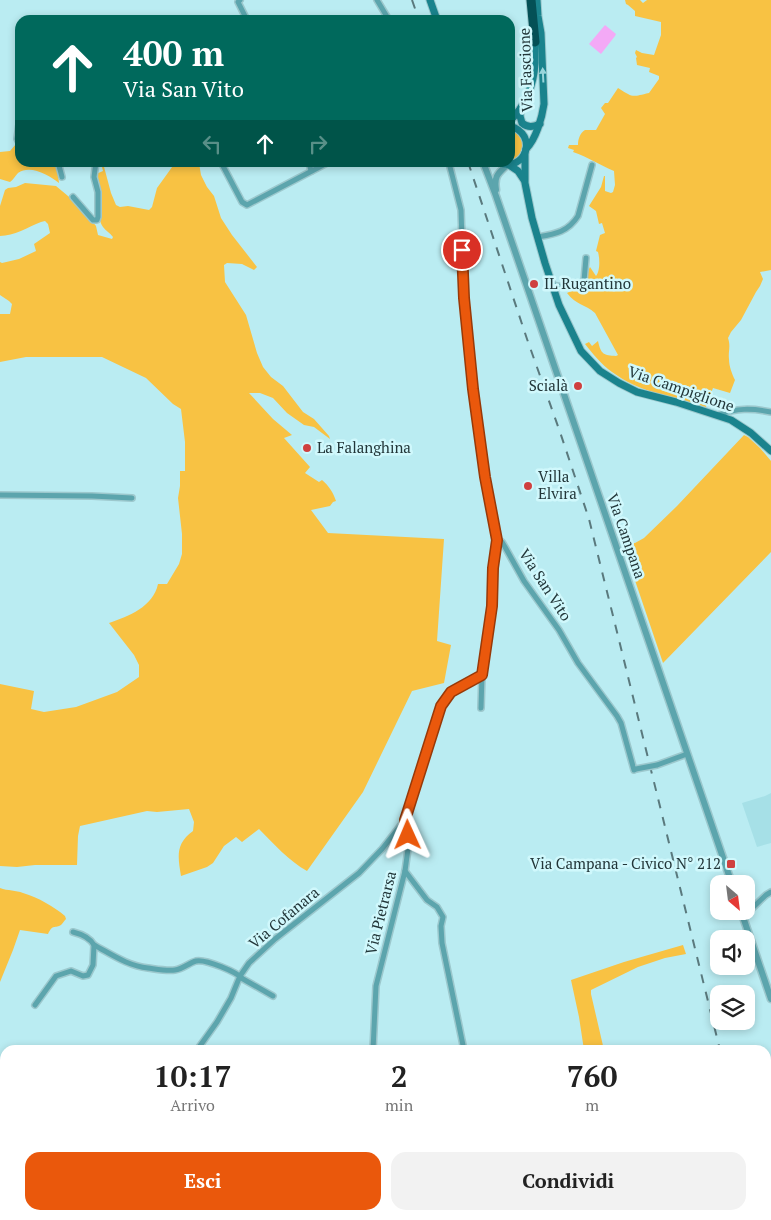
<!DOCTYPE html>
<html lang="it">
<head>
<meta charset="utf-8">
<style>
	body { margin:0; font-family:"PT Serif",serif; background:#f2f2f2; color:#222; height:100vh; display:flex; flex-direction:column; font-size:19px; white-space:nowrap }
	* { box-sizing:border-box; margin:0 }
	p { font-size:16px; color:#767676 }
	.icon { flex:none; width:28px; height:28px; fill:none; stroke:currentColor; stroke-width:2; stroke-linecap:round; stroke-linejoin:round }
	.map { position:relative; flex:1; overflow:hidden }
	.drawer { position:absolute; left:0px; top:1045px; width:771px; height:175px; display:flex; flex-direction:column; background:#fff; border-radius:15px 15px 0 0; box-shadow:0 2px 8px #0003 }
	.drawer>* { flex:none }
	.guide { position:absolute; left:15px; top:15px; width:500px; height:152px; border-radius:15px; box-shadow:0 2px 8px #0003; background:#00695c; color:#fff; overflow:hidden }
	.needle { width:32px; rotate:152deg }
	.tools { position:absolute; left:710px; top:875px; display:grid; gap:10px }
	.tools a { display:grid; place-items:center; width:45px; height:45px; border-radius:10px; background:#fff; box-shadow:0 2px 8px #0003; font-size:25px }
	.pin { position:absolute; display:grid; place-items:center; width:42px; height:42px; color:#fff; margin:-21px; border:2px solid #fff; border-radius:50%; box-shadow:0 1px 5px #0007 }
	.me { position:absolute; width:55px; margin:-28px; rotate:359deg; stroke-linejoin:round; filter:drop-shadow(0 0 4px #0008) }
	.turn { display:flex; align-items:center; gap:18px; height:105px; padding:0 25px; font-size:22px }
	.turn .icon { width:65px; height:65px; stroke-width:2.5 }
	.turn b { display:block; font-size:35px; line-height:42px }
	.lanes { display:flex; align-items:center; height:48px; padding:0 25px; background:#0003; justify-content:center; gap:25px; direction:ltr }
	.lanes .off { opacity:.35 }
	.eta { display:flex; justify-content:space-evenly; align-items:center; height:85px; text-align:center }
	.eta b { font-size:30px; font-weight:600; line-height:35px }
	.button { display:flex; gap:10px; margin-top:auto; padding:10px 25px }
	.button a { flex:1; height:58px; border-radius:15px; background:#ea580c; color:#fff; font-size:20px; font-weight:600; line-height:58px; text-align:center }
	.button a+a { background:#f2f2f2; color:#222 }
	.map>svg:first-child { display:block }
</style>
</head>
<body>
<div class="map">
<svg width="771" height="1220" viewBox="0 0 771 1220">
	<rect width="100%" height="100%" fill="#baecf2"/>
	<g fill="#a6e0e7">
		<polygon points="771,793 771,843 757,847 742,803 765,796"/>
		<polygon points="771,1129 771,1220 770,1220 766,1208 766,1131"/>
	</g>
	<g fill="#f8c243">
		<path d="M 625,0 L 640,0 L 643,3 L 647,0 L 771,0 L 771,270 L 760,272 L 763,279 L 760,286 L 756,292 L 741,320 L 731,332 L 728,338 C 731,347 728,351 729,359 C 729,366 732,374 735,380 L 730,393 L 713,388 L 706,407 C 674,398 639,392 612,372 C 601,364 593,354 585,344 L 589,342 L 592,346 L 598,341 C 601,355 604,355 616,356 L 618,355 L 595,313 C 585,304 576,305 567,293 C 570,291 575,291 579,289 C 588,285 586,274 590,267 L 596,276 C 600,271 600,259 598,252 L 596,251 L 600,235 L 605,233 L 602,223 L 599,224 L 596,211 L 589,206 L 601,187 L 604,176 L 605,176 L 605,191 L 611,193 L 613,192 L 615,185 L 614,171 C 600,165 588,157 573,152 L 574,150 L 568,148 L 569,145 L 578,145 C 578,139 580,133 585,130 L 596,130 L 605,114 L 601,108 L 605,103 L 608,103 L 618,88 C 634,98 631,97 649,93 L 659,79 L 659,76 L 649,72 L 650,68 L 637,65 L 636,58 L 637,57 L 635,53 L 636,50 L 642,53 L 654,55 L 661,35 L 661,22 L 635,16 L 635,11 L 628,5 L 626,4 Z"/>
		<path d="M 510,129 C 513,130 515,131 518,132 C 529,142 523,157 510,161 Z"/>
		<path d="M 16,144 L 20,146 L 20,162 L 56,163 L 57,165 L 59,183 C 49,175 30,164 18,173 C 15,176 13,180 10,182 L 0,179 L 0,152 L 10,151 Z"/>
		<path d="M 101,163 L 103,163 L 111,193 L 116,205 L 120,207 L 128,206 L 149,210 L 152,207 L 157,188 L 175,163 L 199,163 L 201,175 L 207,187 L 214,196 L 221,218 L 232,235 L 257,267 L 254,270 L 242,264 L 227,263 L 224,265 L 225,282 L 246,315 L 257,353 L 263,367 L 271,377 L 283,386 L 303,412 L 314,419 L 329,436 L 330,439 L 314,427 L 304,425 L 287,413 L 273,398 L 260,393 L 249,393 L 273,419 L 292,435 L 284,438 L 310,467 L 305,473 L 319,482 L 322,480 C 329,486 333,492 336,501 L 333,502 L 330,506 L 311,510 L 328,533 L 444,539 L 437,641 L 451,645 L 444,683 L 412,691 L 363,792 L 307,871 C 289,861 274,844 259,829 L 242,842 L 236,837 L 224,846 L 213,863 L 207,867 L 181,876 C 178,857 175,844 193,831 L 194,822 L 189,809 L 157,812 L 147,811 L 80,826 L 78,836 L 77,865 L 35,865 L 17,867 L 0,866 L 0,684 L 34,691 L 31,709 L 44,712 L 76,707 L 117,692 L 139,677 L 139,665 L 134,655 L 109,623 C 129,616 153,607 158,584 L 167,584 L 179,564 L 182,554 L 182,534 L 178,498 L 180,486 L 180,471 L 185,471 L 185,442 L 181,409 L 173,404 L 146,378 L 102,357 L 26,357 L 0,362 L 0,314 L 10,314 L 12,304 L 9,301 L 0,295 L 0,262 L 2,263 L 19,259 L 36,251 L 34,244 L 50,233 L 48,224 L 45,221 L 41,222 C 28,227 14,236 0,236 L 0,206 L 5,190 L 8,188 L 16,187 L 25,183 L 56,186 L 80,206 L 96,226 L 98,235 L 112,239 L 113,237 C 110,233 106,231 103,227 C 98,220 99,209 99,201 L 101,199 L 96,178 L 96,174 L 103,171 Z"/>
		<polygon points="744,435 748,437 760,448 771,461 771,552 663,663 623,545 625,543 635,543 644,538 677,506"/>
		<path d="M 0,888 C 8,891 16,890 23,893 C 39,898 53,906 65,916 L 66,919 C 64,921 63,923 61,925 C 53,929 53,924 48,934 L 20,930 L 13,950 L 0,982 Z"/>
		<polygon points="683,945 686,954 665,958 638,967 591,990 591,994 604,1050 584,1050 579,1017 571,980 624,962"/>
	</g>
	<polygon fill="#f3a9f6" points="605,25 616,34 615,36 601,54 589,44"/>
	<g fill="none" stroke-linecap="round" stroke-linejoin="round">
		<g stroke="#9cc8cd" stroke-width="8">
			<g id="minor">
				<polyline points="240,0 238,2 247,20"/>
				<polyline points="377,0 389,20"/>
				<polyline points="20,117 17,139 20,144"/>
				<polyline points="58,162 62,177"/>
				<polyline points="223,162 223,166 242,202 247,205 329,162"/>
				<polyline points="309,162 311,171"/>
				<polyline points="449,163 461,210 464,298 473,389 485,477 497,540 502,542 505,547 524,581 559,630 578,663 617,716 621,723 634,770 636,769"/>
				<polyline points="73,197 93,220 97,220 98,217 98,192 94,177 96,162"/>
				<path d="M 538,237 C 555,234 568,232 578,216 L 592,165"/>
				<path d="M 552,285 C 564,288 574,288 584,281 L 586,258"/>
				<path d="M 718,415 C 737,408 751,408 771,412"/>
				<polyline points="0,495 92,496 132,498"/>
				<polyline points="481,708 482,675"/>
				<polyline points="657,765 687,754"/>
				<polyline points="405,871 427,900 437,907 443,917 441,926 442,943 464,1050"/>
				<polyline points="743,917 766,895 771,892"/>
				<path d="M 73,932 C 81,934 90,938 94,945 C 111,954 128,966 148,968 C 156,969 166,971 175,970 C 183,969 189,963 196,961 C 206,959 237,972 243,979 L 273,996"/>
				<polyline points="35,1005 56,976 71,971 83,976 88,975 93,965 94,945"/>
				<polyline points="197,1050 217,1022 231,998 240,976 249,963 275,939 359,873 382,849 405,820"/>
				<polyline points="373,1050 376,986 405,871 408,849 408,835 405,820 441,706 451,692 482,675 492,606 493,568 497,540"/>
				<polyline points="0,1152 5,1151"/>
				<polyline points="109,1215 113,1220"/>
				<polyline points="358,1215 358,1220"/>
				<polyline points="494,1215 496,1220"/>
				<polyline points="98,1220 100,1215"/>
				<polyline points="415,1220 423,1219"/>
			</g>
		</g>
		<g stroke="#9cc8cd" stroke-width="9">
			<g id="tertiary">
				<polyline points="483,162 496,196 732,884"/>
				<path d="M 496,190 C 494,177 497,174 507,165"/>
				<polyline points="741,911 771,999"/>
			</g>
		</g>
		<g stroke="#9cc8cd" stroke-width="9">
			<g id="secondary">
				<polyline points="430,0 437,20"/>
				<path d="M 521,108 L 520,116 L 522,123 C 528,128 533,127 540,124"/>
				<path d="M 510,121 C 525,106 534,85 535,63 C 535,55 534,47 535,39"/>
				<path d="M 526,149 C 536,139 542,118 544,104 L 541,33 L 538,16 L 537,0"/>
				<polyline points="525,153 525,183 532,218 545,263 559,305 581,351 600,371 619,383 637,392 676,402 731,420 751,433 771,451"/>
				<path d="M 498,162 C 526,174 539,134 510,126"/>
				<polyline points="509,165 518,171 524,180"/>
			</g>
		</g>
		<g stroke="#9cc8cd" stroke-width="11">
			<polyline id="motorway" points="531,0 535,42"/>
		</g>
		<use href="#minor" stroke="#5ca5ad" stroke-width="5"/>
		<use href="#tertiary" stroke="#5ca5ad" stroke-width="6"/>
		<use href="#secondary" stroke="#1a838d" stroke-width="7"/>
		<use href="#motorway" stroke="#045056" stroke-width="9"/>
		<g stroke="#5a797d" stroke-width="2" stroke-dasharray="9 9" stroke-linecap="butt">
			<polyline points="412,0 419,20"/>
			<polyline points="468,162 527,339 560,432 589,519 617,632 720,1050"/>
			<polyline points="760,1215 761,1220"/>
		</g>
		<g stroke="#9cc8cd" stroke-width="8" stroke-linecap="butt">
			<polyline id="minor-bridge" points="636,769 657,765"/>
		</g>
		<use href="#minor-bridge" stroke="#5ca5ad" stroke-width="5"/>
	</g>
	<defs><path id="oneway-solid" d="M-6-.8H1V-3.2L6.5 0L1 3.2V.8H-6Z" transform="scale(1.25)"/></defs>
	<use fill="#99d5db" href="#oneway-solid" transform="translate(543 75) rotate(-93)"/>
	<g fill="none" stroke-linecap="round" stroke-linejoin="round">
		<g stroke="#983908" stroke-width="12">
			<polyline id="route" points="408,835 405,820 441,706 451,692 482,675 492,606 493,568 497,540 485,477 473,389 464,298 462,250"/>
		</g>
		<use href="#route" stroke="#ea580c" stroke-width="9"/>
	</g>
	<g fill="#cf403f" stroke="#d0f8fc" stroke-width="2">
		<circle cx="534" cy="284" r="5"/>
		<circle cx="578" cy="386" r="5"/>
		<circle cx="307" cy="448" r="5"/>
		<circle cx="528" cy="486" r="5"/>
		<rect x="726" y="859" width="10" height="10" rx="2.5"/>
	</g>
	<g text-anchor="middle" stroke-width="5" stroke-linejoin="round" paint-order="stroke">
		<g font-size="15" fill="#223639" stroke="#d0f8fc">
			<text transform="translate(526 70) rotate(-92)" y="5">Via Fascione</text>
			<text transform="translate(681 389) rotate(19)" y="5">Via Campiglione</text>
			<text transform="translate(626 536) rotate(71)" y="5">Via Campana</text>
			<text transform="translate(545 585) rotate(57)" y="5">Via San Vito</text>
			<text transform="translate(381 913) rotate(-76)" y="5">Via Pietrarsa</text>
			<text transform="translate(284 918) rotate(-40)" y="5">Via Cofanara</text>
		</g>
		<g font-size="15" fill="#223639" stroke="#d0f8fc" text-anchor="start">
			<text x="544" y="289">IL Rugantino</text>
			<text x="568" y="391" text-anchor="end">Scialà</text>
			<text x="317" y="453">La Falanghina</text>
			<text x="538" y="482">Villa<tspan x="538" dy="17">Elvira</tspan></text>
			<text x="721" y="869" text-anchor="end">Via Campana - Civico N° 212</text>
		</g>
	</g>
</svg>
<div class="tools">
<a><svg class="needle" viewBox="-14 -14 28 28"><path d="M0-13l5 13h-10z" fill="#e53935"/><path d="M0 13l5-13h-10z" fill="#767676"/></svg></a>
<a><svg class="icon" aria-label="sound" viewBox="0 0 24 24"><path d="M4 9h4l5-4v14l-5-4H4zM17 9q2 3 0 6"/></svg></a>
<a><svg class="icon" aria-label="layers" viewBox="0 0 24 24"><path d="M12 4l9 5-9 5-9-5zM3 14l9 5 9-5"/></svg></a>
</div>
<div class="pin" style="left:462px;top:250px;background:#d93025"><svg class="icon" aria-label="arrive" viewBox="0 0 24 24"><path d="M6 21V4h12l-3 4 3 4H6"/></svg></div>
<svg class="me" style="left:408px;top:835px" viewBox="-20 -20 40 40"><path d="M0-17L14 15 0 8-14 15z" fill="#ea580c" stroke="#fff" stroke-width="4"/></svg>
<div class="guide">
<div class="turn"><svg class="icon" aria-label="ahead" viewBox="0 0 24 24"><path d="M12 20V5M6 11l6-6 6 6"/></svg><div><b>400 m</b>Via San Vito</div></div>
<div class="lanes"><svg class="icon off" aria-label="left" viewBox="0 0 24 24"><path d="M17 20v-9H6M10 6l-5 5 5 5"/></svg><svg class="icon" aria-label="ahead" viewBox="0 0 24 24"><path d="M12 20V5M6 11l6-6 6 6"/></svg><svg class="icon off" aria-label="right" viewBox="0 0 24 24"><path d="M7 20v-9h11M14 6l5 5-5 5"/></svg></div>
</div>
<section class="drawer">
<div class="eta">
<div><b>10:17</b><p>Arrivo</p></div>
<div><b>2</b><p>min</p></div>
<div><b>760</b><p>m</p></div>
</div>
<div class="button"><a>Esci</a><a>Condividi</a></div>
</section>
</div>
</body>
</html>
